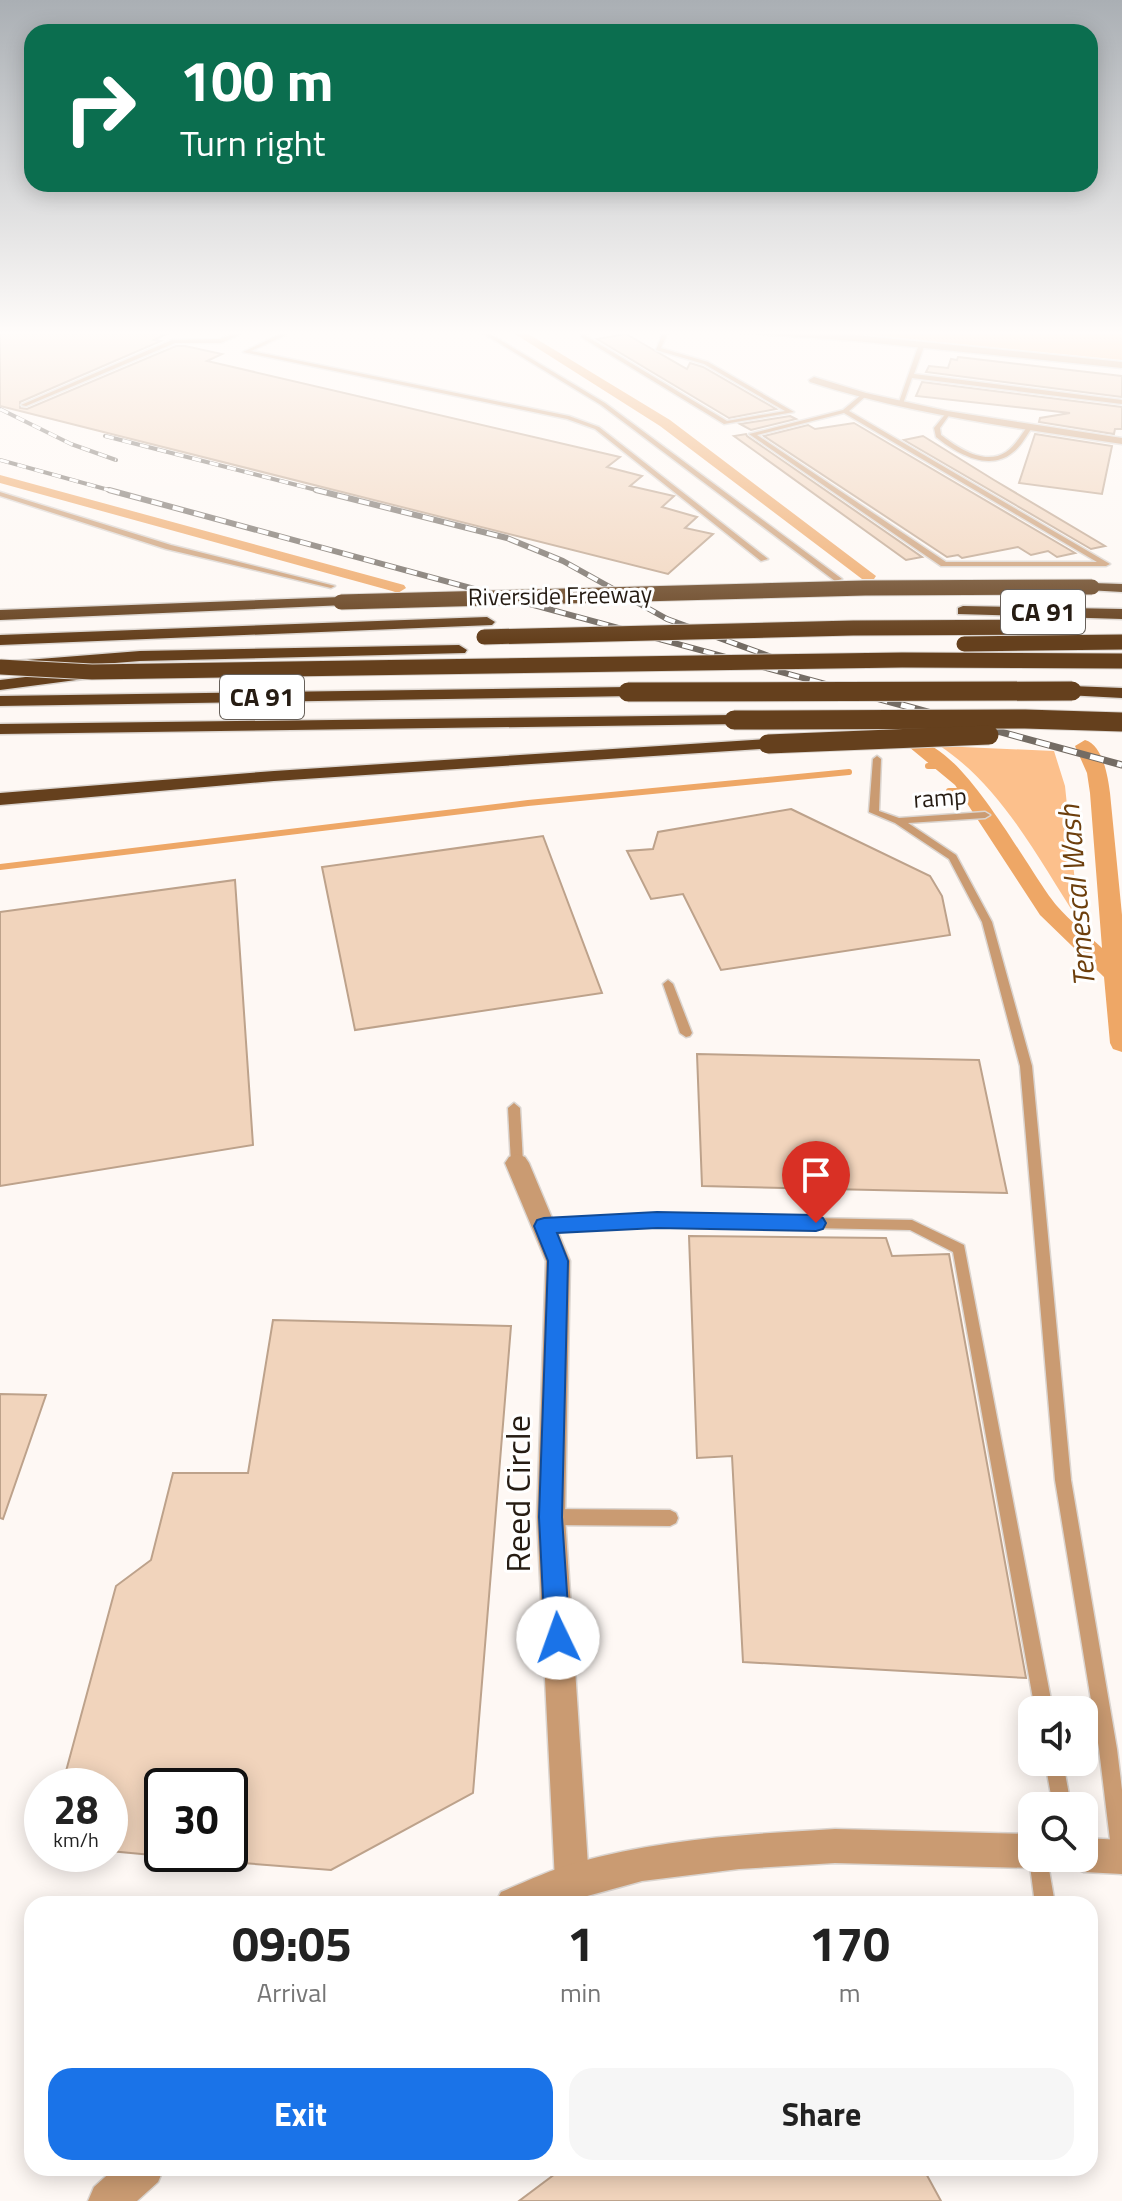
<!DOCTYPE html>
<html lang="en">
<head>
<meta charset="utf-8">
<style>
	body { margin:0; font-family:"Titillium Web",sans-serif; background:#f6f6f6; color:#222; height:100vh; display:flex; flex-direction:column; font-size:30px; white-space:nowrap }
	* { box-sizing:border-box; margin:0 }
	p { font-size:26px; color:#767676 }
	.icon { flex:none; width:44px; height:44px; fill:none; stroke:currentColor; stroke-width:2; stroke-linecap:round; stroke-linejoin:round }
	.map { position:relative; flex:1; overflow:hidden }
	.side { position:absolute; left:24px; top:1896px; width:1074px; height:280px; display:flex; flex-direction:column; background:#fff; border-radius:24px; box-shadow:0 4px 20px #0003 }
	.side>* { flex:none }
	.hud { position:absolute; left:24px; top:24px; width:1074px; height:168px; border-radius:24px; box-shadow:0 4px 20px #0003; background:#0b6e4f; color:#fff; overflow:hidden }
	.tools { position:absolute; left:1018px; top:1696px; display:grid; gap:16px }
	.tools a { display:grid; place-items:center; width:80px; height:80px; border-radius:16px; background:#fff; box-shadow:0 4px 20px #0003; font-size:40px }
	.speed { position:absolute; left:24px; top:1768px; display:flex; gap:16px; font-size:40px; font-weight:700; text-align:center }
	.speed>* { display:grid; place-content:center; width:104px; height:104px; border-radius:50%; background:#fff; box-shadow:0 4px 20px #0003; line-height:1 }
	.speed small { font-size:20px; font-weight:400 }
	.speed .limit { border:4px solid #111; border-radius:12px; background:#fff; color:#111 }
	.pin { position:absolute; display:grid; place-items:center; width:68px; height:68px; color:#fff; margin:-82px -34px; border-radius:50% 50% 50% 0; rotate:-45deg; box-shadow:0 0 8px #0007 }
	.pin .icon { rotate:45deg }
	.me { position:absolute; width:88px; margin:-44px; rotate:357deg; stroke-linejoin:round; filter:drop-shadow(0 0 6px #0008) }
	.turn { display:flex; align-items:center; gap:28px; height:168px; padding:0 24px; font-size:36px }
	.turn .icon { width:104px; height:104px; stroke-width:2.5 }
	.turn b { display:block; font-size:56px; line-height:68px }
	.eta { display:flex; justify-content:space-evenly; align-items:center; height:136px; text-align:center }
	.eta b { font-size:48px; font-weight:700; line-height:56px }
	.cta { display:flex; gap:16px; margin-top:auto; padding:16px 24px }
	.cta a { flex:1; height:92px; border-radius:24px; background:#1a73e8; color:#fff; font-size:32px; font-weight:700; line-height:92px; text-align:center }
	.cta a+a { background:#f6f6f6; color:#222 }
	.map>svg:first-child { display:block }
</style>
</head>
<body>
<div class="map">
<svg width="1122" height="2201" viewBox="0 0 1122 2201">
	<rect width="100%" height="100%" fill="#fef8f4"/>
	<g fill="#fcc08c">
		<polygon points="832,332 1122,332 1122,360 858,334"/>
		<path d="M 940,746 L 1054,751 L 1065,786 L 1079,921 C 1038,859 1003,788 940,746 Z"/>
	</g>
	<g fill="none" stroke-linecap="round" stroke-linejoin="round">
		<g stroke="#eea766" stroke-width="6">
			<polyline points="928,766 944,766"/>
			<polyline points="949,791 969,791"/>
			<polyline points="0,867 528,803 849,772"/>
		</g>
		<g fill="#eea766" fill-rule="evenodd">
			<polygon points="512,332 525,332 670,420 876,576 874,579 862,579 660,426"/>
			<polygon points="0,475 404,585 406,588 398,593 392,591 0,483"/>
			<path d="M 1085,740 C 1103,745 1108,777 1110,793 L 1122,915 L 1122,1052 L 1113,1049 L 1110,1043 L 1104,977 L 1040,915 L 955,785 L 909,747 L 912,743 C 957,732 1030,875 1057,906 C 1070,921 1087,934 1102,948 L 1090,793 L 1087,773 L 1075,746 Z"/>
		</g>
	</g>
	<g fill="#f1d4bc" stroke="#bda28b" stroke-width="2">
		<polygon points="0,332 170,332 154,340 161,341 20,402 20,408 27,409 176,346 185,346 222,354 207,361 620,457 607,467 642,476 630,486 674,496 662,507 697,517 685,528 713,534 668,574 0,406"/>
		<polygon points="626,334 687,369 690,363 703,367 776,409 729,418 597,339"/>
		<polygon points="958,357 1122,376 1122,397 926,372 929,366 948,368 951,359 957,360"/>
		<polygon points="922,382 1122,407 1122,429 1115,429 1114,434 1039,422 1040,418 1070,413 916,396"/>
		<polygon points="790,416 796,419 751,430 740,424"/>
		<polygon points="854,423 1075,553 1057,557 1048,551 1031,555 1018,547 962,558 958,555 947,557 764,436 808,425 815,429"/>
		<polygon points="746,434 747,436 922,557 906,560 734,436"/>
		<polygon points="1035,434 1112,446 1102,494 1019,483"/>
		<polygon points="923,436 994,480 1105,546 1091,549 904,440"/>
		<polygon points="791,809 930,876 942,896 950,935 721,970 683,894 651,899 627,851 653,849 658,832"/>
		<polygon points="543,836 602,993 355,1030 322,867"/>
		<polygon points="235,880 253,1145 0,1186 0,912"/>
		<polygon points="697,1054 979,1060 1007,1193 702,1186"/>
		<polygon points="689,1236 886,1238 892,1256 949,1254 1026,1678 743,1662 732,1456 697,1458"/>
		<polygon points="273,1320 511,1326 473,1793 331,1870 230,1862 230,1786 162,1786 162,1856 110,1851 110,1786 62,1786 116,1586 151,1560 173,1473 248,1473"/>
		<polygon points="0,1394 46,1395 3,1519 0,1518"/>
		<polygon points="563,2168 923,2168 941,2201 519,2201"/>
	</g>
	<g fill="none" stroke-linecap="round" stroke-linejoin="round">
		<g stroke="#dbd5d0" stroke-width="3">
			<g id="service">
				<polygon points="238,332 245,332 221,343 175,343 26,406 21,405 172,340 220,339"/>
				<polygon points="284,332 286,335 251,351 569,416 599,427 768,559 761,561 595,429 567,419 243,352"/>
				<polygon points="481,332 487,332 605,403 842,579 835,581 601,405"/>
				<polygon points="583,332 588,332 586,336 727,421 785,411 704,364 656,350 663,332 668,332 661,348 708,362 794,412 724,424 581,337"/>
				<polygon points="922,342 925,344 914,374 1122,400 1122,404 912,378 903,404 898,405 919,344"/>
				<path d="M 861,395 L 866,396 L 849,411 L 1110,564 L 1106,566 L 941,566 L 749,434 L 843,410 ZM 844,413 L 1097,562 L 946,562 L 757,435 Z"/>
				<path d="M 947,412 L 950,414 L 940,428 L 941,435 C 958,448 985,466 1006,452 C 1015,446 1021,435 1027,427 L 1032,428 C 1026,436 1021,447 1012,453 C 988,472 956,453 936,437 L 934,428 Z"/>
				<polygon points="0,492 171,545 335,586 331,588 166,549 0,496"/>
				<polygon points="877,756 881,759 879,811 899,818 985,812 990,815 985,818 908,823 956,855 992,922 1032,1066 1071,1480 1117,1749 1122,1790 1122,1874 1115,1872 1113,1865 1099,1749 1055,1480 1020,1066 982,922 949,859 895,823 869,812 873,759"/>
				<polygon points="668,980 673,984 692,1033 690,1036 686,1037 680,1033 663,984"/>
				<polygon points="514,1103 520,1108 523,1163 521,1166 513,1166 511,1163 508,1108"/>
				<polygon points="657,1215 912,1220 964,1245 1053,1710 1035,1710 953,1252 910,1230 657,1225 544,1231 539,1230 537,1226 539,1222 544,1221"/>
				<polygon points="551,1509 670,1510 676,1513 678,1518 676,1523 670,1526 551,1525 545,1522 543,1517 545,1512"/>
				<polygon points="1045,1762 1063,1762 1071,1806 1053,1806"/>
				<polygon points="1032,1851 1032,1858 1047,1858 1055,1904 1035,1904 1029,1858"/>
			</g>
		</g>
		<g stroke="#dbd5d0" stroke-width="3">
			<polygon id="minor" points="517,1154 525,1157 529,1163 570,1261 565,1517 589,1881 584,1893 572,1898 560,1893 555,1881 537,1517 546,1261 505,1163 509,1157"/>
		</g>
		<g stroke="#dbd5d0" stroke-width="3">
			<g id="tertiary">
				<polygon points="732,332 855,335 1122,362 1122,368 855,341"/>
				<path d="M 814,377 L 866,393 L 947,411 L 1122,438 L 1122,444 C 1017,428 912,415 810,382 L 809,380 Z"/>
				<path d="M 835,1829 L 1032,1834 L 1032,1858 L 1046,1858 L 1044,1863 L 1032,1868 L 835,1863 L 739,1869 L 642,1881 L 558,1904 L 495,1904 L 501,1892 C 525,1882 550,1870 575,1863 C 660,1839 747,1834 835,1829 Z"/>
				<polygon points="1084,1838 1122,1840 1122,1874 1084,1872 1072,1867 1068,1858 1084,1858"/>
				<polygon points="115,2168 164,2168 158,2182 137,2201 88,2201 94,2187"/>
			</g>
		</g>
		<g stroke="#dbd5d0" stroke-width="3">
			<g id="motorway">
				<polygon points="1092,583 1122,584 1122,592 1087,590 1087,584"/>
				<polygon points="341,597 346,599 346,605 0,620 0,610"/>
				<polygon points="963,606 1122,609 1122,619 958,614 958,608"/>
				<polygon points="487,617 495,622 492,625 0,645 0,635"/>
				<polygon points="459,645 467,650 465,653 140,661 14,671 6,666 14,661 140,651"/>
				<polygon points="93,669 101,674 99,677 0,690 0,680"/>
				<polygon points="1072,686 1122,688 1122,698 1066,695 1064,691"/>
				<polygon points="628,687 636,692 634,696 0,706 0,696"/>
				<polygon points="734,715 743,720 740,724 0,734 0,724"/>
				<polygon points="768,739 777,744 774,748 274,781 0,805 0,793 274,771"/>
			</g>
		</g>
		<use href="#service" fill="#ca9b72" fill-rule="evenodd"/>
		<use href="#minor" fill="#ca9b72" fill-rule="evenodd"/>
		<use href="#tertiary" fill="#ca9b72" fill-rule="evenodd"/>
		<use href="#motorway" fill="#65401d" fill-rule="evenodd"/>
		<g stroke="#746c64" stroke-width="4">
			<g id="rail-far2">
				<polyline points="0,409 71,444 116,460"/>
				<polyline points="105,436 324,492"/>
				<polyline points="0,460 116,492"/>
			</g>
		</g>
		<g stroke="#746c64" stroke-width="6">
			<g id="rail-far1">
				<polyline points="109,490 855,692"/>
				<polyline points="316,490 507,538 563,561 667,619 777,659"/>
			</g>
		</g>
		<g stroke="#746c64" stroke-width="7">
			<polyline id="rail" points="847,690 1122,765"/>
		</g>
		<use href="#rail-far2" stroke="#fff" stroke-width="3" stroke-dasharray="9" stroke-linecap="butt"/>
		<use href="#rail-far1" stroke="#fff" stroke-width="4" stroke-dasharray="11" stroke-linecap="butt"/>
		<use href="#rail" stroke="#fff" stroke-width="5" stroke-dasharray="14" stroke-linecap="butt"/>
		<g stroke="#dbd5d0" stroke-width="17" stroke-linecap="butt">
			<g id="motorway-bridge-far1">
				<polyline points="341,602 865,588 1092,587"/>
				<polyline points="484,637 853,628 1052,627"/>
				<polyline points="964,644 1122,642"/>
				<polyline points="0,667 92,672 902,660 1122,661"/>
				<polyline points="628,692 1072,691"/>
			</g>
		</g>
		<g stroke="#dbd5d0" stroke-width="21" stroke-linecap="butt">
			<g id="motorway-bridge">
				<polyline points="628,692 1072,691"/>
				<polyline points="734,720 1025,719 1122,722"/>
				<polyline points="768,744 989,735"/>
			</g>
		</g>
		<use href="#motorway-bridge-far1" stroke="#65401d" stroke-width="15"/>
		<use href="#motorway-bridge" stroke="#65401d" stroke-width="19"/>
	</g>
	<linearGradient id="sky" x2="0" y2="1"><stop stop-color="#aaafb4"/><stop offset="0.52" stop-color="#fffcfa"/><stop offset="1" stop-color="#fffcfa" stop-opacity="0"/></linearGradient>
	<rect width="1122" height="640" fill="url(#sky)"/>
	<polygon fill="#1a73e8" stroke="#114b97" stroke-width="2" points="657,1212 816,1215 823,1218 826,1223 823,1229 816,1231 657,1228 557,1233 568,1261 562,1517 570,1638 567,1647 558,1651 549,1647 545,1638 539,1517 548,1261 534,1226 537,1220 544,1218"/>
	<g text-anchor="middle" stroke-width="6" stroke-linejoin="round" paint-order="stroke">
		<g font-size="24" fill="#261c13" stroke="#fff">
			<text transform="translate(560 596) rotate(-1)" y="8">Riverside Freeway</text>
			<text transform="translate(940 798) rotate(-4)" y="8">ramp</text>
		</g>
		<g fill="#fff" stroke="#67605a" stroke-width="2">
			<rect x="1001" y="590" width="84" height="44" rx="6"/>
			<rect x="220" y="675" width="84" height="44" rx="6"/>
		</g>
		<g font-size="26" font-weight="bold" fill="#261c13">
			<text x="1043" y="621">CA 91</text>
			<text x="262" y="706">CA 91</text>
		</g>
		<g font-size="30" font-style="italic" fill="#6d3f0d" stroke="#fff">
			<text transform="translate(1077 896) rotate(-95)" y="10">Temescal Wash</text>
		</g>
		<g font-size="34" fill="#261c13" stroke="#fff">
			<text transform="translate(518 1494) rotate(-90)" y="12">Reed Circle</text>
		</g>
	</g>
</svg>
<div class="tools">
<a><svg class="icon" aria-label="sound" viewBox="0 0 24 24"><path d="M4 9h4l5-4v14l-5-4H4zM17 9q2 3 0 6"/></svg></a>
<a><svg class="icon" aria-label="search" viewBox="0 0 24 24"><circle cx="10" cy="10" r="6"/><path d="M15 15l6 6"/></svg></a>
</div>
<div class="speed"><div>28<small>km/h</small></div><div class="limit">30</div></div>
<div class="pin" style="left:816px;top:1223px;background:#d93025"><svg class="icon" aria-label="arrive" viewBox="0 0 24 24"><path d="M6 21V4h12l-3 4 3 4H6"/></svg></div>
<svg class="me" style="left:558px;top:1638px" viewBox="-20 -20 40 40"><circle r="19" fill="#fff"/><path d="M0-13L10 11 0 6-10 11z" fill="#1a73e8"/></svg>
<div class="hud">
<div class="turn"><svg class="icon" aria-label="right" viewBox="0 0 24 24"><path d="M7 20v-9h11M14 6l5 5-5 5"/></svg><div><b>100 m</b>Turn right</div></div>
</div>
<section class="side">
<div class="eta">
<div><b>09:05</b><p>Arrival</p></div>
<div><b>1</b><p>min</p></div>
<div><b>170</b><p>m</p></div>
</div>
<div class="cta"><a>Exit</a><a>Share</a></div>
</section>
</div>
</body>
</html>
